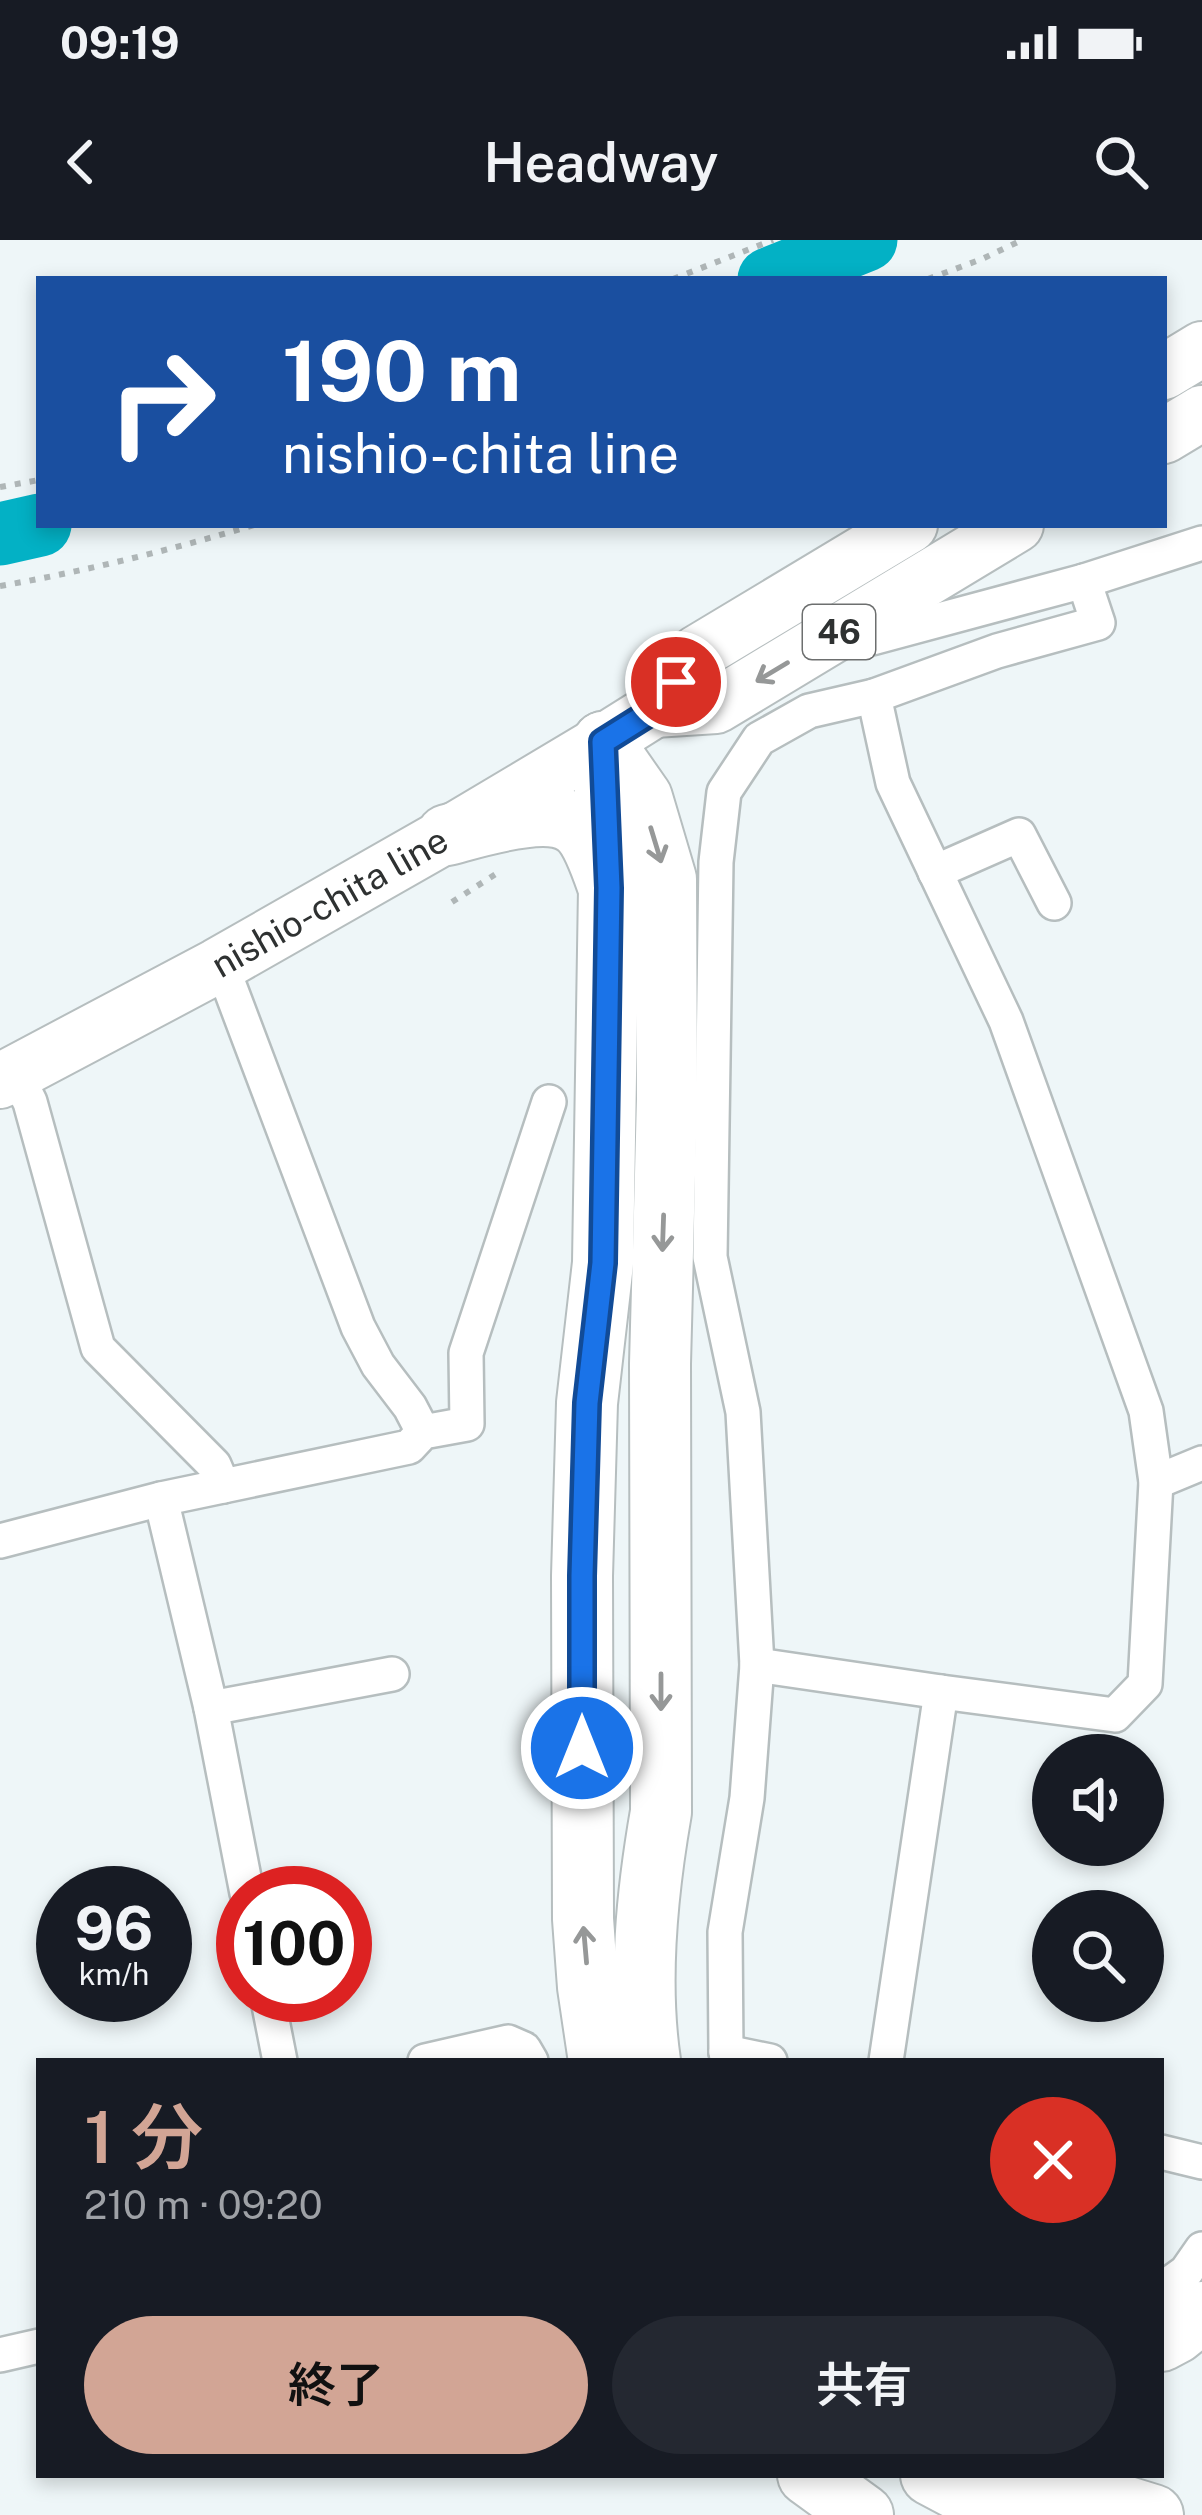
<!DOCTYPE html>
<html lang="ja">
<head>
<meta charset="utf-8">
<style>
	body { margin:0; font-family:"Public Sans","Noto Sans JP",sans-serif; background:#242831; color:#f1f3f6; height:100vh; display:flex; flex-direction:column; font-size:45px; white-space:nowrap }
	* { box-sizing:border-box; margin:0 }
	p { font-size:39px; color:#9ea1a6 }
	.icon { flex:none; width:66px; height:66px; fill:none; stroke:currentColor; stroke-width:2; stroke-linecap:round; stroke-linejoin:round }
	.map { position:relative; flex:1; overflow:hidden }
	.details { position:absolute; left:36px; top:1818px; width:1128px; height:420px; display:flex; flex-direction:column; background:#171b24; border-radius:0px; box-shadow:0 6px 18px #0003 }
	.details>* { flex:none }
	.top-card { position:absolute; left:36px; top:36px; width:1131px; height:252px; border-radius:0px; box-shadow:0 6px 18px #0003; background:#1a4fa0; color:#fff; overflow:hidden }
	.buttons { position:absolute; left:1032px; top:1494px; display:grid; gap:24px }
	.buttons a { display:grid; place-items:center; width:132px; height:132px; border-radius:50%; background:#171b24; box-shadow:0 6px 18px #0003; font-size:60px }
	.speed { position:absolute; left:36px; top:1626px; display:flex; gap:24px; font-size:60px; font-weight:700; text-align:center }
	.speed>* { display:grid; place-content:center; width:156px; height:156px; border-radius:50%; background:#171b24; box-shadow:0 6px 18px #0003; line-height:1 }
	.speed small { font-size:30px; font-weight:400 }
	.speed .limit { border:18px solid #d22; background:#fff; color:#111 }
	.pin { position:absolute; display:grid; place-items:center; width:102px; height:102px; color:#fff; margin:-51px; border:6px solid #fff; border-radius:50%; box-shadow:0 3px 12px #0007 }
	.me { position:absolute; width:132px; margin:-66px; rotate:0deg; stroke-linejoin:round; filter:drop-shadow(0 0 9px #0008) }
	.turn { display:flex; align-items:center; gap:42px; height:252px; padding:0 48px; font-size:54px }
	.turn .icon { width:156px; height:156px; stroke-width:2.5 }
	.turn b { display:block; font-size:84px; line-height:102px }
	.round { display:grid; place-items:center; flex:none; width:126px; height:126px; border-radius:63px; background:#242831 }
	.head { display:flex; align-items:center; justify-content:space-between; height:204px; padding:0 48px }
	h1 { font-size:72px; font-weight:600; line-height:90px; color:#d2a595 }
	.cta { display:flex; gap:24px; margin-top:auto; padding:24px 48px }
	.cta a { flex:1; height:138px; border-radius:72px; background:#d2a595; color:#111; font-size:48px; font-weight:600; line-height:138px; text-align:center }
	.cta a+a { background:#242831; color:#f1f3f6 }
	.status { display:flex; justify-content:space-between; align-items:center; height:84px; padding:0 60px; background:#171b24; direction:ltr }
	.status svg { height:33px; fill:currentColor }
	header { display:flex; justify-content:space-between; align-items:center; height:156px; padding:0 48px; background:#171b24; font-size:54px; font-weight:600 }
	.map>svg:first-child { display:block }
</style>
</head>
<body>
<div class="status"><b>09:19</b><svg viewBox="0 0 49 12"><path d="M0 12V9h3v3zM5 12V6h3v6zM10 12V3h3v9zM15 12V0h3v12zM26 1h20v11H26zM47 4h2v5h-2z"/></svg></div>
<header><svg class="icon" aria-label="back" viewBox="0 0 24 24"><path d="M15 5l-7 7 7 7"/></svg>Headway<svg class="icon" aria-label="search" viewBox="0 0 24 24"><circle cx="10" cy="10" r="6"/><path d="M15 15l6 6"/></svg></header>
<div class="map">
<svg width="1202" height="2275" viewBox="0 0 1202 2275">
	<rect width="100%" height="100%" fill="#eef6f8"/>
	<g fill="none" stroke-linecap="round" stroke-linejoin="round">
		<g stroke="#03b1c5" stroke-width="63">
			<polyline points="769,39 866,0"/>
			<polyline points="0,294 40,285"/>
		</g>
		<g stroke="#b6bebf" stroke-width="38">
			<g id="street">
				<polyline points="872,398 1084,341 1202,303"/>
				<polyline points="935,632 1019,595 1054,663"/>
				<polyline points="217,726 229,745 358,1087 378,1125 410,1167 423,1192"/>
				<polyline points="16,834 30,862 98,1108 214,1225 223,1246"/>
				<polyline points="1156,1242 1202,1223"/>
				<polyline points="161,1259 211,1468 247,1653"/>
				<polyline points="0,1301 161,1259 409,1207 423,1192 467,1184 466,1113 549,862"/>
				<polyline points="757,1425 941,1452"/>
				<polyline points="211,1468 392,1434"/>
				<polyline points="267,1755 280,1821"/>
				<polyline points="726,1812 725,1692 747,1558 757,1425 743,1172 710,1017 716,622 724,552 759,499 809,471 874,456"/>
				<polyline points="425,1821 508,1802 524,1809 531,1821"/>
				<polyline points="728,1821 726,1812 770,1821"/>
				<polyline points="886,1821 941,1452 1115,1475 1145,1444 1156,1242 1146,1171 1006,781 893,543 874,456 997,411 1098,383 1084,341"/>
				<polyline points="1161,1912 1202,1922"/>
				<polyline points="1161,2050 1186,2032 1202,2009"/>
				<polyline points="0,2115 39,2106"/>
			</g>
		</g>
		<g stroke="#b6bebf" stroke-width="58">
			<g id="primary">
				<polyline points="1164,132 1202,109"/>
				<polyline points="1164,196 1202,173"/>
				<polyline points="654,470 716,466 1016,285"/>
				<path id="s1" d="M 0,841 L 217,726 L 447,595 L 603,502 L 654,470 L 697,413 L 910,285"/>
			</g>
		</g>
		<g stroke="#b6bebf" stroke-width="64">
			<g id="highway">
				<path d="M 603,502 L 642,558 L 666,639 L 667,859 L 660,1124 L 661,1572 C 647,1652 638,1739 650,1821"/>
				<path d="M 447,595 C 478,587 547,564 576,585 C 590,595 601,626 607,643"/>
				<polyline points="599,1821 588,1747 583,1679 582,1336 587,1163 603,1023 609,648 603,502"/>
				<polyline points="1161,2101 1176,2093 1202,2072"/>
				<polyline points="808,2235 863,2275"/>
				<polyline points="931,2235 965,2253 1021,2275"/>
				<polyline points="1023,2235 1153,2275"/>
			</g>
		</g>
		<g stroke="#afb6b7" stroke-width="6" stroke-dasharray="6 9" stroke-linecap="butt">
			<polyline points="673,39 773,0"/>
			<polyline points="928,39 982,19 1022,0"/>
			<polyline points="0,247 39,240"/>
			<path d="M 0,346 C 86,331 171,310 254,285"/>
			<polyline points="452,662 499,632"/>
		</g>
		<use href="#street" stroke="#fff" stroke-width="33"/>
		<use href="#primary" stroke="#fff" stroke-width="54"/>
		<use href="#highway" stroke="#fff" stroke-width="60"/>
	</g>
	<defs><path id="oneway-shaft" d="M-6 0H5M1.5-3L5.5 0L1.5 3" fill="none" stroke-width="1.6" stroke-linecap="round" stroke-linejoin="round" transform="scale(3)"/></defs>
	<g stroke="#969898">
		<use href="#oneway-shaft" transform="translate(772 432) rotate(149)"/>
		<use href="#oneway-shaft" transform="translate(656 605) rotate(73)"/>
		<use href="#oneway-shaft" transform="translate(663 993) rotate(92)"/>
		<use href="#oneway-shaft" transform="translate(661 1452) rotate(90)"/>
		<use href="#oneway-shaft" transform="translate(585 1705) rotate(-95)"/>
	</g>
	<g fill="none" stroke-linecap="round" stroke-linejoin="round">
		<g stroke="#114b97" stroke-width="30">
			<polyline id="route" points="582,1508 582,1336 587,1163 603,1023 609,648 603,502 654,470 676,442"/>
		</g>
		<use href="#route" stroke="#1a73e8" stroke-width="21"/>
	</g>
	<g text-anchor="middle" stroke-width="9" stroke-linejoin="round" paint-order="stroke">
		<rect fill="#fff" stroke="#6d6f6f" stroke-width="3" x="803" y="365" width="72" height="54" rx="9"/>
		<g font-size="33" font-weight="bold" fill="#2e3131">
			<text x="839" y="404">46</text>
		</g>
		<g font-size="36" fill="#2e3131" stroke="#fff">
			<text dy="13" stroke="none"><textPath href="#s1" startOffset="375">nishio-chita line</textPath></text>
		</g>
	</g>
</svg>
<div class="buttons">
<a><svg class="icon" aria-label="sound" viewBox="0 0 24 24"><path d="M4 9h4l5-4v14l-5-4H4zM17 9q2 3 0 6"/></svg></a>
<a><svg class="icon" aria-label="search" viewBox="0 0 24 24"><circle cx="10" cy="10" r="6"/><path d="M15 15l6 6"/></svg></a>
</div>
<div class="speed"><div>96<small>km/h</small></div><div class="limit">100</div></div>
<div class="pin" style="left:676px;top:442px;background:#d93025"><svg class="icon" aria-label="arrive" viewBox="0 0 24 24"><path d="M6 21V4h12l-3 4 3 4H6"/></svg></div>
<svg class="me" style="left:582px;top:1508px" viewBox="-20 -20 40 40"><circle r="17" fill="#1a73e8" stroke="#fff" stroke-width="3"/><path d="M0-11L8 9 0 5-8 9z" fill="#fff"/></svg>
<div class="top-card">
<div class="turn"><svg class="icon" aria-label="right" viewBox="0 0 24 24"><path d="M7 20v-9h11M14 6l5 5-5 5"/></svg><div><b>190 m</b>nishio-chita line</div></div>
</div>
<section class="details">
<div class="head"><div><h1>1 分</h1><p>210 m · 09:20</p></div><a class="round" style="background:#d93025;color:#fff"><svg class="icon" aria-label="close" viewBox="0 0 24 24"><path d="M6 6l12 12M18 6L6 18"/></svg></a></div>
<div class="cta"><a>終了</a><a>共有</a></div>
</section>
</div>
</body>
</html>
